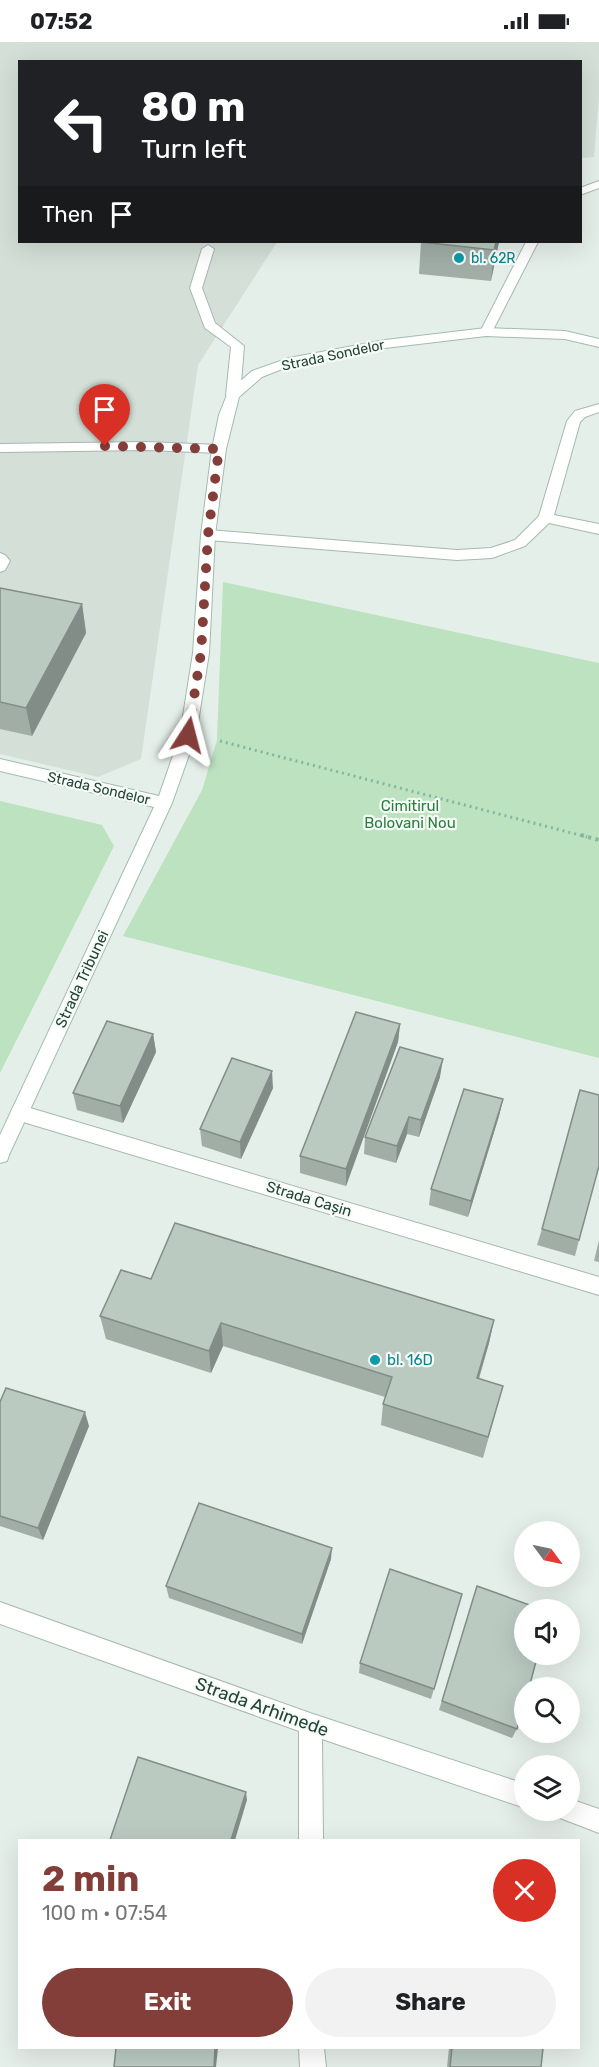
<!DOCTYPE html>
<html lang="en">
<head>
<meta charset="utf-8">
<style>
	body { margin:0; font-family:Rubik,sans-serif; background:#f2f2f2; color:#202124; height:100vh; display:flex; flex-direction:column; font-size:22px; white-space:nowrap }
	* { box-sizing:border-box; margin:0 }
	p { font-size:20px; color:#757577 }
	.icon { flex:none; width:33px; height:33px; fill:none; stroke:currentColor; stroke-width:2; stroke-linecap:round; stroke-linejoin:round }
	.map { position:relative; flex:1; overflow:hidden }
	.panel { position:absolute; left:18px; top:1797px; width:562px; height:210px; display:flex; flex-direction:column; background:#fff; border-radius:0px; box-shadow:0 6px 24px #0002 }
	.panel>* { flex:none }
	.guide { position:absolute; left:18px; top:18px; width:564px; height:183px; border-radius:0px; box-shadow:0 6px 24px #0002; background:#202124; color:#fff; overflow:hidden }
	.needle { width:39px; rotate:123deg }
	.fabs { position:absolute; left:514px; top:1479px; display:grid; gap:12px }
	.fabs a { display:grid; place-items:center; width:66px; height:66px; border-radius:50%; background:#fff; box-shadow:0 6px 24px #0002; font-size:30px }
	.pin { position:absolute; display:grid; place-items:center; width:51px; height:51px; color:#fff; margin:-62px -26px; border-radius:50% 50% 50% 0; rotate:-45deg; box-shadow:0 0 6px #0007 }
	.pin .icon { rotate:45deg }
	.me { position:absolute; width:66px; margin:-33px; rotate:9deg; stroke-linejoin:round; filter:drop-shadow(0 0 4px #0008) }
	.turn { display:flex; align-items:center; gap:21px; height:126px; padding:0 24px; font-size:27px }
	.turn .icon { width:78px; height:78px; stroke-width:2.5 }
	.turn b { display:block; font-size:42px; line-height:51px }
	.then { display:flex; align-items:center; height:57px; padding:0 24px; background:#0003; gap:12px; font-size:22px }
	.round { display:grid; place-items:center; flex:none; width:63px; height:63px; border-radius:32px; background:#f2f2f2 }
	.overview { display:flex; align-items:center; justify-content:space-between; height:102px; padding:0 24px }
	h1 { font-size:36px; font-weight:700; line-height:45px; color:#843e3a }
	.primary-button { display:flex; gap:12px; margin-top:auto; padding:12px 24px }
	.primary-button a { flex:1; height:69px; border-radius:36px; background:#843e3a; color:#fff; font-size:24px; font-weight:700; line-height:69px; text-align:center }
	.primary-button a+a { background:#f2f2f2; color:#202124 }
	.status { display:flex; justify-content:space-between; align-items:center; height:42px; padding:0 30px; background:#fff; direction:ltr }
	.status svg { height:16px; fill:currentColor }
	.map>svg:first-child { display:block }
</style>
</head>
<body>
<div class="status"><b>07:52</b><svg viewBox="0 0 49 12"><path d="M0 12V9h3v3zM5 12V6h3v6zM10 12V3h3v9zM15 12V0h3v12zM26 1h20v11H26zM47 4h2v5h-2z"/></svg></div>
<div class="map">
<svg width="599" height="2025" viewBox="0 0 599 2025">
	<rect width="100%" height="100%" fill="#e5efe9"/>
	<polygon fill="#d3dfd7" points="0,0 599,0 599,56 594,115 581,116 580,20 20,20 20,200 277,200 198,323 141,717 98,735 0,712"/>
	<g fill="#bce2c0">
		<polygon points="223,540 599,621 599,1016 123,894 202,748 217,698"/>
		<polygon points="0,759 102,783 114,804 0,1031"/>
	</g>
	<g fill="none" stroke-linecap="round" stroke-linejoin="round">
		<g stroke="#a7b8af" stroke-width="2">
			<g id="lane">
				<polygon points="208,203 214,207 202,246 215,281 244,304 240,353 233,357 226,353 231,305 205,286 190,246 202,207"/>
				<polygon points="599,362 599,370 585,375 580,380 554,473 599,482 599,492 549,481 525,504 492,516 457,518 208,498 201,493 208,488 457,508 491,506 515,498 539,474 567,379 575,369"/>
				<polygon points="147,400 219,403 226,407 219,411 147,408 0,410 0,402"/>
				<polygon points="0,511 5,513 10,519 5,528 0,530"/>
			</g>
		</g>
		<g stroke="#a7b8af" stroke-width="2">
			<g id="street">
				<polygon points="599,139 599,146 580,153 580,146"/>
				<polygon points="526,200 538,200 492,290 486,294 482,293 480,290"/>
				<polygon points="20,1063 599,1235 599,1253 20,1079 13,1077 11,1071 13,1065"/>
				<polygon points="0,1560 310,1671 525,1742 525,1766 322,1697 323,1798 299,1798 299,1689 0,1582"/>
				<polygon points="570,1757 599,1767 599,1791 560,1776 556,1768 570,1768"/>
				<polygon points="299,2006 324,2006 326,2025 300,2025"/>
			</g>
		</g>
		<g stroke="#a2bcaf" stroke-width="2">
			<polygon id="secondary" points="486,286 565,289 599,297 599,305 565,297 486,294 385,306 292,323 262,335 239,355 226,407 215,493 209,611 196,693 172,761 9,1113 7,1119 0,1121 0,1093 154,765 0,729 0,717 159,754 180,693 193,611 201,493 212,407 219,373 228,350 252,329 289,316 385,298"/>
		</g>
		<polyline stroke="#83b69d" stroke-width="3" stroke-dasharray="2 4" stroke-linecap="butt" points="220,699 587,795"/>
		<polyline stroke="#83b69d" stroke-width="4" stroke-dasharray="3 4.5" stroke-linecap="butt" points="581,793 599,798"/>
		<use href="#lane" fill="#fff" fill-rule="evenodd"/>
		<use href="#street" fill="#fff" fill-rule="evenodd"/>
		<use href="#secondary" fill="#fff" fill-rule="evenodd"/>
	</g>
	<g fill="#a0aea6">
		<polygon points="421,200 499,200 491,239 419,232"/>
		<polygon points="0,546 82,562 86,591 32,694 0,687"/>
		<polygon points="400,982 398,1000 346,1144 300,1131 300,1114"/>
		<polygon points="153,992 156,1010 123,1081 77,1068 73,1051"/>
		<polygon points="440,1035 419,1095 407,1092 396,1121 364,1112 365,1095"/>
		<polygon points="273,1046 241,1117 202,1104 200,1087"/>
		<polygon points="503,1057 499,1074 468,1175 429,1163 431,1147"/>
		<polygon points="542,1187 579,1198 575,1214 537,1203"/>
		<polygon points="599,1198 599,1220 594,1219"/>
		<polygon points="151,1237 494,1278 489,1301 479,1337 503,1344 483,1416 381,1383 383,1362 385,1355 223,1304 211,1331 106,1297 100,1274"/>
		<polygon points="0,1360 89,1384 43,1498 0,1484"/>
		<polygon points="331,1517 302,1602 169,1556 166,1544"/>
		<polygon points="477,1544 525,1568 517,1687 512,1696 439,1668"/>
		<polygon points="462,1552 431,1657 359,1631 360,1621"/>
		<polygon points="449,2006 543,2006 541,2025 447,2025"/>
	</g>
	<g fill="#828d87">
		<polygon points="496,200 499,200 491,239 494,208"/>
		<polygon points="82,562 86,591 32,694 26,666"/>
		<polygon points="400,982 398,1000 346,1144 346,1127"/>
		<polygon points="153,992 156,1010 123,1081 120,1064"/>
		<polygon points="443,1017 440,1035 419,1095 421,1078"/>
		<polygon points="272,1029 273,1046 241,1117 240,1100"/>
		<polygon points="503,1057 499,1074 468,1175 471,1159"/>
		<polygon points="409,1075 407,1092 396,1121 397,1104"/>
		<polygon points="494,1278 489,1301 472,1358 477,1336"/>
		<polygon points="221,1281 223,1304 211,1331 209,1309"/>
		<polygon points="85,1370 89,1384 43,1498 38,1486"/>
		<polygon points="332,1506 331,1517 302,1602 302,1592"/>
		<polygon points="246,1750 247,1758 235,1798 231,1798"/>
		<polygon points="215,2006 218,2006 216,2025 214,2025"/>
	</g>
	<g fill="#bacac1" stroke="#828d87" stroke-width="1.5">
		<polygon points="421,200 496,200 494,208"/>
		<polygon points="0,546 82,562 26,666 0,660"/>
		<polygon points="356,970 400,982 346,1127 300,1114"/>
		<polygon points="107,979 153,992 120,1064 73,1051"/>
		<polygon points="400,1005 443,1017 421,1078 409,1075 397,1104 365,1095"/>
		<polygon points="232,1016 272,1029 240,1100 200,1087"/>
		<polygon points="464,1047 503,1057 471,1159 431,1147"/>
		<polygon points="580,1048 599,1053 599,1124 579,1198 542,1187"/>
		<polygon points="175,1181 494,1278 477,1336 503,1344 488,1395 383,1362 392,1335 221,1281 209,1309 100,1274 121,1228 151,1237"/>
		<polygon points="6,1346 85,1370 38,1486 0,1474 0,1360"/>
		<polygon points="199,1461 332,1506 302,1592 166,1544"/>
		<polygon points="390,1527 462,1552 434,1647 360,1621"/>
		<polygon points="477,1544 538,1566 538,1568 525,1568 525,1612 538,1612 529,1646 525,1646 525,1658 517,1687 442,1659"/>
		<polygon points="138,1715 246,1750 231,1798 110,1798"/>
		<polygon points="116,2006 215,2006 214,2025 114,2025"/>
		<polygon points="452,2006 543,2006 541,2025 450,2025"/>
	</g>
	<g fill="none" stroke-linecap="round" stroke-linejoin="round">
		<polyline stroke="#843e3a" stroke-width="10" stroke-dasharray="0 18" points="105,404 219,407 208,493 201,611 188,693"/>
	</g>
	<g fill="#0f9aa8" stroke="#f6fbf8" stroke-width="2">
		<circle cx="459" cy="216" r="6"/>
		<circle cx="375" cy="1318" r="6"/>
	</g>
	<g text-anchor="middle" stroke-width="4.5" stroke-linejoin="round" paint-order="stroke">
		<g font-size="14" fill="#0d838f" stroke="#f6fbf8" text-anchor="start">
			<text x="471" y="221">bl. 62R</text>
		</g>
		<g font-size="14" fill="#224335" stroke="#f6fbf8">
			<text transform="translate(333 313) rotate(-12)" y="5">Strada Sondelor</text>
			<text transform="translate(99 746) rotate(13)" y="5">Strada Sondelor</text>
		</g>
		<g font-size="15" fill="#287e3b" stroke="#f6fbf8">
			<text x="410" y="769">Cimitirul<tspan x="410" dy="17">Bolovani Nou</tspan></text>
		</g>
		<g font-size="15" fill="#224335" stroke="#f6fbf8">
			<text transform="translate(82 937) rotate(-65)" y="5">Strada Tribunei</text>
			<text transform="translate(309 1157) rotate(17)" y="5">Strada Cașin</text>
		</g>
		<g font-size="15" fill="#0d838f" stroke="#f6fbf8" text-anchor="start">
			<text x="387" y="1323">bl. 16D</text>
		</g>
		<g font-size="18" fill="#224335" stroke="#f6fbf8">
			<text transform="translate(262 1665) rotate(20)" y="6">Strada Arhimede</text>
		</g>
	</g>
</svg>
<div class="fabs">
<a><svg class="needle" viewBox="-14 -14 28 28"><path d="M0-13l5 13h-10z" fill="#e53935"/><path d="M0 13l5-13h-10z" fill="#757577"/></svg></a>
<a><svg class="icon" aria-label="sound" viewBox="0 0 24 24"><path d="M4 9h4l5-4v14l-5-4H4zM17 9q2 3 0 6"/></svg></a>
<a><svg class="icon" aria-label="search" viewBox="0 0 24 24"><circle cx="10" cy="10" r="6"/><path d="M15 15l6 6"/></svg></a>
<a><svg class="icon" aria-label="layers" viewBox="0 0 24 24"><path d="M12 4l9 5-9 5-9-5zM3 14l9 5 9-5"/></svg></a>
</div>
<div class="pin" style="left:105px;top:404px;background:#d93025"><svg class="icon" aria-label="arrive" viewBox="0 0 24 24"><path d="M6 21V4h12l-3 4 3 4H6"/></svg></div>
<svg class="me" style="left:188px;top:693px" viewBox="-20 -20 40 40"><path d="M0-17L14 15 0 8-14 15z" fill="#843e3a" stroke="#fff" stroke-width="4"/></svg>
<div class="guide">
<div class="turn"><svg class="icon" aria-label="left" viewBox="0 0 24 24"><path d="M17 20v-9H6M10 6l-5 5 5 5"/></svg><div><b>80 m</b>Turn left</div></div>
<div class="then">Then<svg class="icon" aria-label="arrive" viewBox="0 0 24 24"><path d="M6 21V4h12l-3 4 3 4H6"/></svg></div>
</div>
<section class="panel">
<div class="overview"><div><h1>2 min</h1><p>100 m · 07:54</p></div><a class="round" style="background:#d93025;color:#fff"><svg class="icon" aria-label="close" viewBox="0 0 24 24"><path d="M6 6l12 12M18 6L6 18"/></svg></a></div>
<div class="primary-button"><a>Exit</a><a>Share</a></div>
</section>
</div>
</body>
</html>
